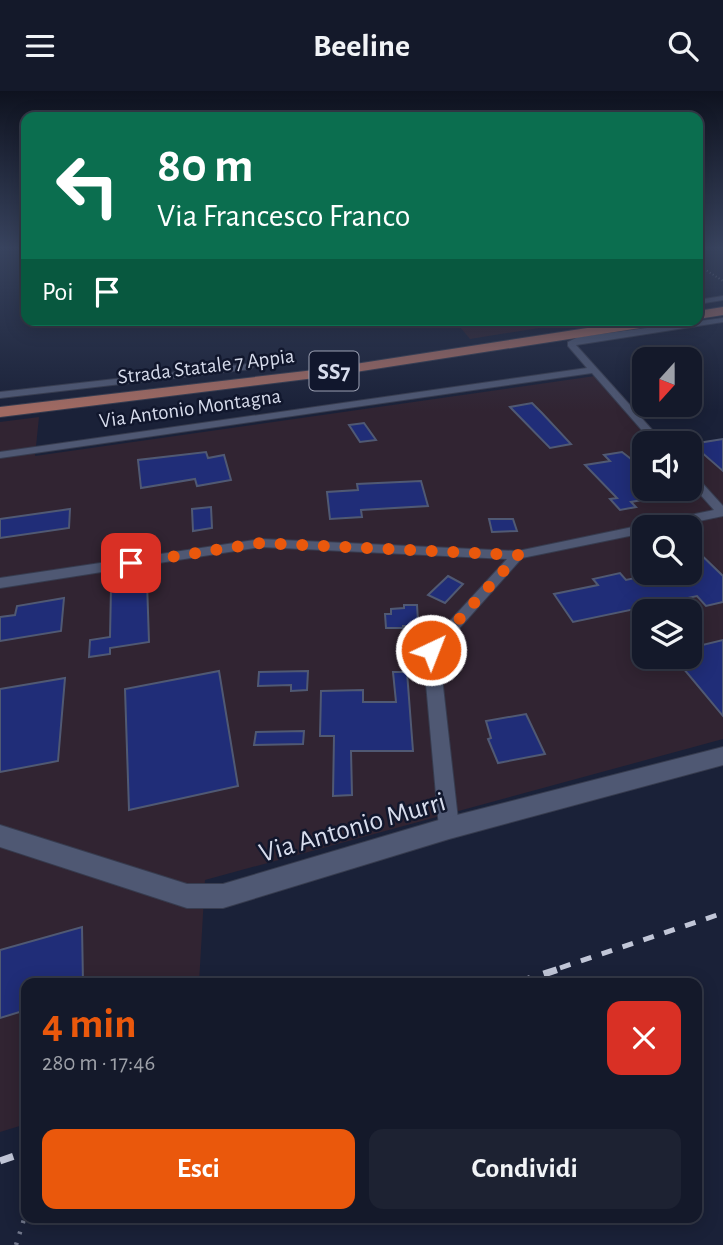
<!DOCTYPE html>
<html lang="it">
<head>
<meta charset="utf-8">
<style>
	body { margin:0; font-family:"Alegreya Sans",sans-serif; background:#1d2232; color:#f1f3f6; height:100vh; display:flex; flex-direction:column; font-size:26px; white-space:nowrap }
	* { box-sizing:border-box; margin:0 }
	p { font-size:23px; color:#9da0a8 }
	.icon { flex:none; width:38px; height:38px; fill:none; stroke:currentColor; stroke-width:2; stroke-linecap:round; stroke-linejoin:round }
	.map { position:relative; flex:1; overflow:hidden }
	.panel { position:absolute; left:21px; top:887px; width:681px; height:245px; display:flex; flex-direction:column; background:#14192a; border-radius:14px; box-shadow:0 4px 18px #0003,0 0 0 2px #333847 }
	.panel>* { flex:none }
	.guide { position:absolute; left:21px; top:21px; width:682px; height:214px; border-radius:14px; box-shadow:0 4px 18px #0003,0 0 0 2px #333847; background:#0b6e4f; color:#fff; overflow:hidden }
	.needle { width:46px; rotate:201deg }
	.fabs { position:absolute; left:632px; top:256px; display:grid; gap:14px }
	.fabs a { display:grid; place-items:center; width:70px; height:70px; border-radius:14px; background:#14192a; box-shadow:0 4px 18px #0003,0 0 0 2px #333847; font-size:35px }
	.pin { position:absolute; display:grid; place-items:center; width:60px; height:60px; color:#fff; margin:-30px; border-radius:14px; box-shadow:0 4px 10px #0006 }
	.me { position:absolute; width:77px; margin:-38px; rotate:43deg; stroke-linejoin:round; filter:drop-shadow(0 0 5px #0008) }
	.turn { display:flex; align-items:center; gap:24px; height:147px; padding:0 21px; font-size:32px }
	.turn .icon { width:91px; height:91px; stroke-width:2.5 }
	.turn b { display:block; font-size:49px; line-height:60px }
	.then { display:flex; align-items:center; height:66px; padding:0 21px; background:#0003; gap:14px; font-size:26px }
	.round { display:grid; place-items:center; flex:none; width:74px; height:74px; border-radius:14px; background:#1d2232 }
	.overview { display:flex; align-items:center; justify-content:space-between; height:119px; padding:0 21px }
	h1 { font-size:42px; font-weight:700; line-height:52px; color:#ea580c }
	.primary-button { display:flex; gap:14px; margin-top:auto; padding:14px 21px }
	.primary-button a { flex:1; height:80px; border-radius:14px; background:#ea580c; color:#fff; font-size:28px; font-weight:700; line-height:80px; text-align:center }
	.primary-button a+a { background:#1d2232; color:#f1f3f6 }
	header { display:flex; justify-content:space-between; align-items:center; height:91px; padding:0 21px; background:#14192a; font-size:32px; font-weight:700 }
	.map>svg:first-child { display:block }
</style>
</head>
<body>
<header><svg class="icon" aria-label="menu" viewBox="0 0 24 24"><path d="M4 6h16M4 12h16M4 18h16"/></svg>Beeline<svg class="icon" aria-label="search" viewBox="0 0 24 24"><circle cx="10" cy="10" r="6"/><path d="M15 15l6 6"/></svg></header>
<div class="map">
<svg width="723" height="1154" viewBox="0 0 723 1154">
	<rect width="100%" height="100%" fill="#1a2138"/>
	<g fill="#312432" fill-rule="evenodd">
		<polygon points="454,229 589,229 470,248"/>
		<path d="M 595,285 L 657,352 L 644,352 L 644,397 L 690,397 L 690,353 L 723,348 L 723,648 L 205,789 L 199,892 L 26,892 L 26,1033 L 0,1041 L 0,331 L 39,326 L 35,365 ZM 644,436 L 690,436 L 690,481 L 644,481 ZM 644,520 L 690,520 L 690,565 L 644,565 Z"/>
	</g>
	<g fill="#202d78" stroke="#505973" stroke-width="2">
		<polygon points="532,312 542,322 571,353 550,357 510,316"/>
		<polygon points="364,332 376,349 360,351 349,334"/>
		<polygon points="723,348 723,380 692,353"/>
		<polygon points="206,361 208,367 224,364 231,389 197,395 195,388 141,397 138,369"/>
		<polygon points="622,361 644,378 644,397 691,397 697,404 669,410 664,405 631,411 636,416 620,419 610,408 617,407 585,374 610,370 604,364"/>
		<polygon points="421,390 428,415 361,419 362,426 330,428 327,401 358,399 357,393"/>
		<polygon points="211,416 212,437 193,440 192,418"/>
		<polygon points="70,418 69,437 0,447 0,428"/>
		<polygon points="489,428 513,428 517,440 492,441"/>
		<polygon points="690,453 723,485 723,511 706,515 697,505 573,531 554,503 598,494 593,488 620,482 626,489 663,481 690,481"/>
		<polygon points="448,485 463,493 445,512 428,504"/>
		<polygon points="147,491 149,551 110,557 110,563 89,566 90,549 110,546 111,497"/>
		<polygon points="64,507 61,540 0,550 0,526 15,524 17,515"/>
		<polygon points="404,514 417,514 418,530 413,530 413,535 403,535 403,537 386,537 385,523 391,523 391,518 404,517"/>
		<polygon points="723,549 723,625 673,565 690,565 690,557"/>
		<polygon points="219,580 238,695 129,719 125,598"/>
		<polygon points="308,580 307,599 291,600 291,594 258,595 259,581"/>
		<polygon points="393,581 407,581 413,660 351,660 352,704 333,705 334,645 320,645 321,600 363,599 363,611 396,611"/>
		<polygon points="65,587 58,670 0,681 0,598"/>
		<polygon points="526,623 545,663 498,672 488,648 491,647 486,630"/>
		<polygon points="304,640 303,653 254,654 256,641"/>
		<polygon points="82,836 83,892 26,892 26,919 0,927 0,859"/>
	</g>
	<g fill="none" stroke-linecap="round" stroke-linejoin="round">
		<g stroke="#373c4f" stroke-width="2">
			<g id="minor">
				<polygon points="723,205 723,209 698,213 698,209"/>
				<polygon points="723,227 723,231 576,254 664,352 653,352 592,282 0,367 0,361 587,277 568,255 568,251 578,246"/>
				<polygon points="248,273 253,276 251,278 0,307 0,301"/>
				<polygon points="690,382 694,383 723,415 723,425 671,436 644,436 644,442 522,467 439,560 459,737 456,743 449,746 442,743 439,737 423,559 507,468 261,456 0,497 0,487 261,448 518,460 714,419 690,392"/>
			</g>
		</g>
		<g stroke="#373c4f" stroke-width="2">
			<polygon id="tertiary" points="723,656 723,674 449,748 223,817 187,817 0,756 0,734 187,793 223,793 449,726"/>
		</g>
		<g stroke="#373c4f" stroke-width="2">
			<g id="trunk">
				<polygon points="723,216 723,224 698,228 698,220"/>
				<polygon points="639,229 672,229 666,233 323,286 0,326 0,316 323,278"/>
			</g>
		</g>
		<polyline stroke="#71778b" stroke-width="2" stroke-dasharray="1 2.5" stroke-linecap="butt" points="698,174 723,190"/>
		<polyline stroke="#71778b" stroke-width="4.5" stroke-dasharray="2.5 9" stroke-linecap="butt" points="16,1154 26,1122"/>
		<use href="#minor" fill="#4f5873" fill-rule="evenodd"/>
		<use href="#tertiary" fill="#4f5873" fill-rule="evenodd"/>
		<use href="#trunk" fill="#a06a62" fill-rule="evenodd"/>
		<polyline stroke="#c1c6d7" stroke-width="5" stroke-dasharray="11 11" stroke-linecap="butt" points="560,877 723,822"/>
		<g stroke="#c1c6d7" stroke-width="7" stroke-dasharray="14 14" stroke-linecap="butt">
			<polyline points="517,892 565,876"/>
			<polyline points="0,1070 26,1061"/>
		</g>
	</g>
	<linearGradient id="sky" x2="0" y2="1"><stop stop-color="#0e121f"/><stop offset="0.49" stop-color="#38435e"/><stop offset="1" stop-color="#38435e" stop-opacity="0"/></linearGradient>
	<rect width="723" height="320" fill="url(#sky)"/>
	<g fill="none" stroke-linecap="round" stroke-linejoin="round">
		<polyline stroke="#ea580c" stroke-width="12" stroke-dasharray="0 21.6" points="131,472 261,452 518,464 431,559"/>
	</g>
	<g text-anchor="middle" stroke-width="5" stroke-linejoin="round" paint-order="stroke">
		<g font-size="21" fill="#d7dcec" stroke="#11172d">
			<text transform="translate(206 275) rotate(-7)" y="7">Strada Statale 7 Appia</text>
			<text transform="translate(190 317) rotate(-8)" y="7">Via Antonio Montagna</text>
		</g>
		<rect fill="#11172d" stroke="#9ca1b3" stroke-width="2" x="309.5" y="260.5" width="49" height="39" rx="5"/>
		<g font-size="23" font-weight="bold" fill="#d7dcec">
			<text x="334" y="288">SS7</text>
		</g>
		<g font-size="28" fill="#d7dcec" stroke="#11172d">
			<text transform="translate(352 735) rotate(-16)" y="10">Via Antonio Murri</text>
		</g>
	</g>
</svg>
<div class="fabs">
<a><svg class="needle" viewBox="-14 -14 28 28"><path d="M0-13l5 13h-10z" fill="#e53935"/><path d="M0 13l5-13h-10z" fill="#9da0a8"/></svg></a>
<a><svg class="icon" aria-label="sound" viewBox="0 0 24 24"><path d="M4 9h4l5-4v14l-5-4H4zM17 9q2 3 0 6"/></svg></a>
<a><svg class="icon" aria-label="search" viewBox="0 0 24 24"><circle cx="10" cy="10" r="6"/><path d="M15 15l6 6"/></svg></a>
<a><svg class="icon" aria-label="layers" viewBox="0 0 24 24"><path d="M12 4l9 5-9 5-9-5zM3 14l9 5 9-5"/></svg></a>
</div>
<div class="pin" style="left:131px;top:472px;background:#d93025"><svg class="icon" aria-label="arrive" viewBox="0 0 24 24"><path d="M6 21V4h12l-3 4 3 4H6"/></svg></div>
<svg class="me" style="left:431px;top:559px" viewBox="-20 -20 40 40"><circle r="17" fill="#ea580c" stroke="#fff" stroke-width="3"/><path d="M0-11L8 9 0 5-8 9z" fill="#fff"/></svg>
<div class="guide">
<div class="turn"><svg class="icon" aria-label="left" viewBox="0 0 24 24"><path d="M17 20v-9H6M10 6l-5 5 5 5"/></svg><div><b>80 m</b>Via Francesco Franco</div></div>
<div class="then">Poi<svg class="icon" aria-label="arrive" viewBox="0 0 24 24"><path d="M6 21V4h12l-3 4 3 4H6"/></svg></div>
</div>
<section class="panel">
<div class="overview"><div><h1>4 min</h1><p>280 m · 17:46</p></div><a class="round" style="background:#d93025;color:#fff"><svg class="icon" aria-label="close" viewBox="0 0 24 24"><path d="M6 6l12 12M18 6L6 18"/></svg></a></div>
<div class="primary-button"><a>Esci</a><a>Condividi</a></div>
</section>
</div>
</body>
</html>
